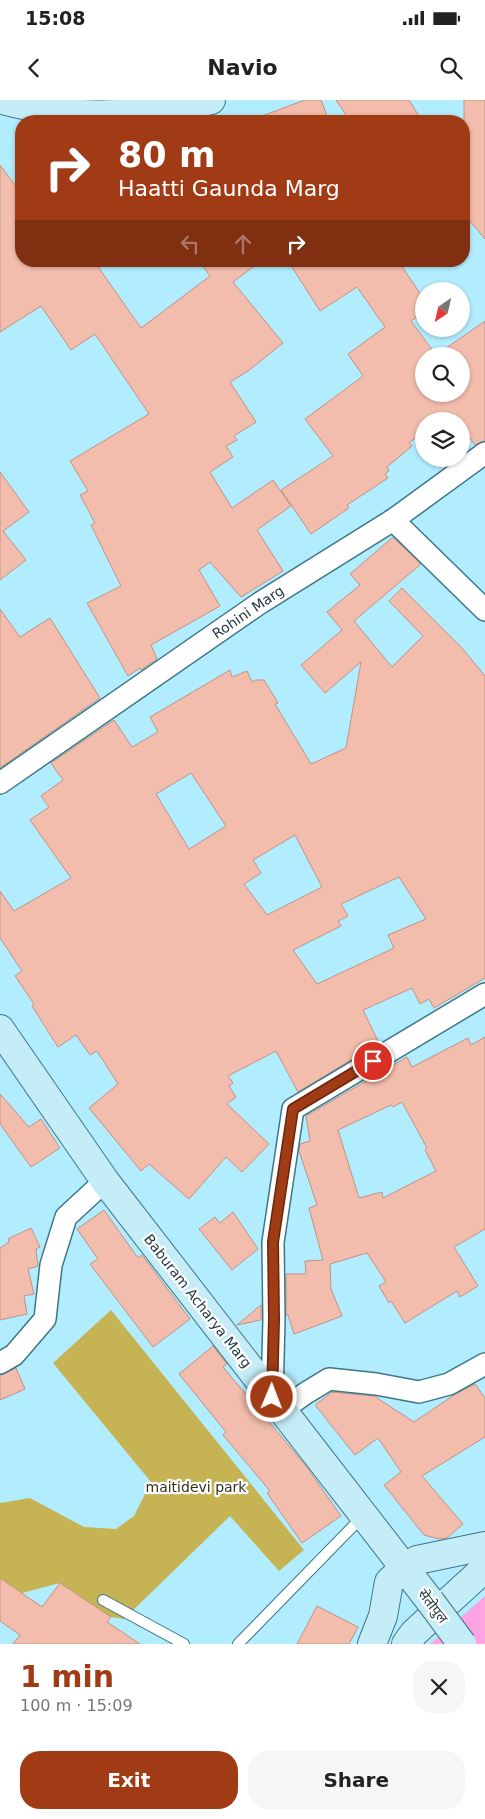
<!DOCTYPE html>
<html lang="en">
<head>
<meta charset="utf-8">
<style>
	body { margin:0; font-family:"DejaVu Sans","Noto Sans Devanagari",sans-serif; background:#f6f6f6; color:#222; height:100vh; display:flex; flex-direction:column; font-size:19px; white-space:nowrap }
	* { box-sizing:border-box; margin:0 }
	p { font-size:16px; color:#767676 }
	.icon { flex:none; width:28px; height:28px; fill:none; stroke:currentColor; stroke-width:2; stroke-linecap:round; stroke-linejoin:round }
	.map { position:relative; height:1544px; overflow:hidden }
	.panel { display:flex; flex-direction:column; background:#fff; flex:1 }
	.panel>* { flex:none }
	.banner { position:absolute; left:15px; top:15px; width:455px; height:152px; border-radius:20px; box-shadow:0 1px 4px #0004; background:#a13b16; color:#fff; overflow:hidden }
	.needle { width:32px; rotate:214deg }
	.fabs { position:absolute; left:415px; top:182px; display:grid; gap:10px }
	.fabs a { display:grid; place-items:center; width:55px; height:55px; border-radius:50%; background:#fff; box-shadow:0 1px 4px #0004; font-size:25px }
	.pin { position:absolute; display:grid; place-items:center; width:42px; height:42px; color:#fff; margin:-21px; border:2px solid #fff; border-radius:50%; box-shadow:0 1px 5px #0007 }
	.me { position:absolute; width:55px; margin:-28px; rotate:1deg; stroke-linejoin:round; filter:drop-shadow(0 0 4px #0008) }
	.turn { display:flex; align-items:center; gap:18px; height:105px; padding:0 20px; font-size:22px }
	.turn .icon { width:65px; height:65px; stroke-width:2.5 }
	.turn b { display:block; font-size:35px; line-height:42px }
	.lanes { display:flex; align-items:center; height:48px; padding:0 20px; background:#0003; justify-content:center; gap:25px; direction:ltr }
	.lanes .off { opacity:.35 }
	.round { display:grid; place-items:center; flex:none; width:52px; height:52px; border-radius:20px; background:#f6f6f6 }
	.overview { display:flex; align-items:center; justify-content:space-between; height:85px; padding:0 20px }
	h1 { font-size:30px; font-weight:600; line-height:38px; color:#a13b16 }
	.cta { display:flex; gap:10px; margin-top:auto; padding:10px 20px }
	.cta a { flex:1; height:58px; border-radius:20px; background:#a13b16; color:#fff; font-size:20px; font-weight:600; line-height:58px; text-align:center }
	.cta a+a { background:#f6f6f6; color:#222 }
	.status { display:flex; justify-content:space-between; align-items:center; height:35px; padding:0 25px; background:#fff; direction:ltr }
	.status svg { height:14px; fill:currentColor }
	header { display:flex; justify-content:space-between; align-items:center; height:65px; padding:0 20px; background:#fff; font-size:22px; font-weight:600 }
	.map>svg:first-child { display:block }
</style>
</head>
<body>
<div class="status"><b>15:08</b><svg viewBox="0 0 49 12"><path d="M0 12V9h3v3zM5 12V6h3v6zM10 12V3h3v9zM15 12V0h3v12zM26 1h20v11H26zM47 4h2v5h-2z"/></svg></div>
<header><svg class="icon" aria-label="back" viewBox="0 0 24 24"><path d="M15 5l-7 7 7 7"/></svg>Navio<svg class="icon" aria-label="search" viewBox="0 0 24 24"><circle cx="10" cy="10" r="6"/><path d="M15 15l6 6"/></svg></header>
<div class="map">
<svg width="485" height="1544" viewBox="0 0 485 1544">
	<rect width="100%" height="100%" fill="#b1edff"/>
	<polygon fill="#c6b353" points="111,1210 304,1450 279,1471 230,1416 124,1519 111,1517 60,1483 22,1493 0,1478 0,1403 30,1398 84,1427 116,1429 134,1416 151,1382 53,1263"/>
	<polygon fill="#fea4e3" points="485,1496 485,1544 430,1544"/>
	<g fill="#f2bdac" stroke="#c39181" fill-rule="evenodd">
		<polygon points="305,0 321,0 327,16 313,21 254,21 254,19"/>
		<polygon points="336,0 409,0 422,21 350,21"/>
		<polygon points="464,0 485,0 485,139 464,114"/>
		<polygon points="0,65 21,93 21,161 94,161 141,228 210,176 199,161 261,161 233,182 283,243 248,271 230,282 256,322 234,336 237,340 226,346 233,357 210,372 232,408 273,380 291,406 257,430 283,471 241,497 210,462 199,470 220,506 151,545 157,559 141,570 140,568 128,576 87,503 121,486 91,425 95,423 80,395 88,391 70,361 149,314 95,234 71,250 41,206 0,232"/>
		<path d="M 288,161 L 398,161 L 424,199 L 424,212 L 411,221 L 436,255 L 485,221 L 485,341 L 475,345 L 461,326 L 461,321 L 424,321 L 424,331 L 409,343 L 412,346 L 387,367 L 389,371 L 385,374 L 388,378 L 347,405 L 349,408 L 311,434 L 281,390 L 333,356 L 305,319 L 363,276 L 348,254 L 385,227 L 357,187 L 320,211 ZM 424,256 L 461,256 L 461,294 L 424,294 Z"/>
		<polygon points="0,372 29,412 3,431 26,460 0,480"/>
		<path d="M 393,437 L 421,464 L 354,521 L 392,567 L 423,536 L 389,501 L 402,488 L 462,548 L 485,576 L 485,878 L 434,908 L 429,899 L 420,904 L 412,888 L 363,910 L 379,943 L 298,992 L 276,951 L 228,976 L 233,983 L 229,986 L 236,997 L 227,1004 L 269,1044 L 242,1072 L 226,1057 L 189,1099 L 149,1064 L 141,1071 L 89,1008 L 118,984 L 97,951 L 90,955 L 76,935 L 58,947 L 32,906 L 34,904 L 15,876 L 22,871 L 0,838 L 0,791 L 14,811 L 71,778 L 30,720 L 49,707 L 41,696 L 63,680 L 51,663 L 114,620 L 132,647 L 158,632 L 150,617 L 230,570 L 232,577 L 247,571 L 252,582 L 256,580 L 264,580 L 278,603 L 275,604 L 311,664 L 346,648 L 361,562 L 325,593 L 301,565 L 342,530 L 327,512 L 360,485 L 350,474 ZM 191,673 L 226,726 L 189,749 L 156,694 ZM 295,735 L 322,787 L 267,815 L 244,784 L 261,773 L 253,760 ZM 399,777 L 426,819 L 388,835 L 394,848 L 317,884 L 293,850 L 341,826 L 338,821 L 348,816 L 341,804 Z"/>
		<polygon points="0,509 20,537 50,518 100,598 0,668"/>
		<path d="M 485,937 L 485,1129 L 454,1147 L 478,1186 L 460,1197 L 457,1191 L 405,1223 L 391,1201 L 389,1203 L 379,1186 L 386,1182 L 367,1153 L 330,1164 L 331,1189 L 342,1216 L 294,1234 L 288,1215 L 286,1215 L 286,1174 L 306,1174 L 305,1161 L 323,1160 L 309,1108 L 317,1105 L 299,1051 L 300,1044 L 310,1041 L 306,1016 L 407,957 L 412,967 L 468,938 L 471,945 ZM 402,1002 L 427,1048 L 425,1050 L 436,1071 L 383,1098 L 382,1092 L 359,1098 L 338,1030 L 391,1005 L 393,1007 Z"/>
		<polygon points="0,994 29,1027 41,1019 60,1048 31,1067 0,1024"/>
		<polygon points="104,1110 138,1158 142,1155 190,1219 153,1247 90,1164 98,1159 77,1129"/>
		<polygon points="233,1112 258,1149 232,1170 199,1129 215,1117 220,1123"/>
		<polygon points="31,1128 40,1147 36,1149 38,1166 28,1169 34,1194 24,1196 27,1214 0,1220 0,1148 9,1142 8,1139"/>
		<polygon points="261,1205 261,1220 237,1225"/>
		<polygon points="213,1246 227,1264 223,1267 306,1366 341,1416 302,1443 267,1393 270,1391 223,1335 226,1332 179,1274"/>
		<polygon points="16,1268 25,1289 0,1300 0,1275"/>
		<polygon points="475,1284 485,1298 485,1337 422,1376 463,1424 447,1438 439,1439 424,1435 384,1385 401,1372 378,1338 355,1355 315,1305 332,1292 374,1296 414,1322 454,1295"/>
		<polygon points="0,1478 42,1507 60,1483 111,1517 107,1522 140,1544 13,1544 20,1535 0,1521"/>
		<polygon points="317,1506 358,1527 349,1544 297,1544"/>
	</g>
	<g fill="none" stroke-linecap="round" stroke-linejoin="round">
		<g stroke="#3d7686" stroke-width="12">
			<g id="lane">
				<polyline points="103,1500 184,1544"/>
				<polyline points="238,1544 362,1417"/>
			</g>
		</g>
		<g stroke="#3d7686" stroke-width="24">
			<g id="street">
				<polyline points="393,420 485,510"/>
				<polyline points="0,683 260,503 393,420 485,353"/>
				<polyline points="0,1263 14,1255 45,1219 51,1165 66,1117 105,1081"/>
				<polyline points="272,1297 274,1219 273,1142 293,1009 485,894"/>
				<polyline points="282,1310 306,1293 329,1279 376,1284 419,1292 449,1284 485,1264"/>
			</g>
		</g>
		<g stroke="#3d7686" stroke-width="30">
			<g id="secondary">
				<path d="M 3,0 C 19,4 35,8 51,11 C 105,19 158,12 211,0"/>
				<polyline points="0,929 105,1081 430,1501"/>
				<polyline points="372,1544 383,1516 389,1482 404,1468 417,1460 485,1446"/>
				<polyline points="406,1544 414,1533 485,1468"/>
			</g>
		</g>
		<use href="#lane" stroke="#fff" stroke-width="10"/>
		<use href="#street" stroke="#fff" stroke-width="21"/>
		<use href="#secondary" stroke="#c5edf7" stroke-width="28"/>
		<g stroke="#3d7686" stroke-width="30" stroke-linecap="butt">
			<polyline id="secondary-bridge" points="430,1501 462,1544"/>
		</g>
		<use href="#secondary-bridge" stroke="#c5edf7" stroke-width="28"/>
	</g>
	<g fill="none" stroke-linecap="round" stroke-linejoin="round">
		<g stroke="#69260e" stroke-width="12">
			<polyline id="route" points="272,1297 274,1219 273,1142 293,1009 373,961"/>
		</g>
		<use href="#route" stroke="#a13b16" stroke-width="9"/>
	</g>
	<g text-anchor="middle" stroke-width="4.5" stroke-linejoin="round" paint-order="stroke">
		<g font-size="14" fill="#1d353c" stroke="#fff">
			<text transform="translate(248 512) rotate(-34)" y="5">Rohini Marg</text>
			<text transform="translate(198 1201) rotate(52)" y="5">Baburam Acharya Marg</text>
			<text transform="translate(433 1506) rotate(53)" y="5">सेतोपुल</text>
		</g>
		<g font-size="14" fill="#353018" stroke="#fff">
			<text x="196" y="1392">maitidevi park</text>
		</g>
	</g>
</svg>
<div class="fabs">
<a><svg class="needle" viewBox="-14 -14 28 28"><path d="M0-13l5 13h-10z" fill="#e53935"/><path d="M0 13l5-13h-10z" fill="#767676"/></svg></a>
<a><svg class="icon" aria-label="search" viewBox="0 0 24 24"><circle cx="10" cy="10" r="6"/><path d="M15 15l6 6"/></svg></a>
<a><svg class="icon" aria-label="layers" viewBox="0 0 24 24"><path d="M12 4l9 5-9 5-9-5zM3 14l9 5 9-5"/></svg></a>
</div>
<div class="pin" style="left:373px;top:961px;background:#d93025"><svg class="icon" aria-label="arrive" viewBox="0 0 24 24"><path d="M6 21V4h12l-3 4 3 4H6"/></svg></div>
<svg class="me" style="left:272px;top:1297px" viewBox="-20 -20 40 40"><circle r="17" fill="#a13b16" stroke="#fff" stroke-width="3"/><path d="M0-11L8 9 0 5-8 9z" fill="#fff"/></svg>
<div class="banner">
<div class="turn"><svg class="icon" aria-label="right" viewBox="0 0 24 24"><path d="M7 20v-9h11M14 6l5 5-5 5"/></svg><div><b>80 m</b>Haatti Gaunda Marg</div></div>
<div class="lanes"><svg class="icon off" aria-label="left" viewBox="0 0 24 24"><path d="M17 20v-9H6M10 6l-5 5 5 5"/></svg><svg class="icon off" aria-label="ahead" viewBox="0 0 24 24"><path d="M12 20V5M6 11l6-6 6 6"/></svg><svg class="icon" aria-label="right" viewBox="0 0 24 24"><path d="M7 20v-9h11M14 6l5 5-5 5"/></svg></div>
</div>
</div>
<section class="panel">
<div class="overview"><div><h1>1 min</h1><p>100 m · 15:09</p></div><a class="round"><svg class="icon" aria-label="close" viewBox="0 0 24 24"><path d="M6 6l12 12M18 6L6 18"/></svg></a></div>
<div class="cta"><a>Exit</a><a>Share</a></div>
</section>
</body>
</html>
